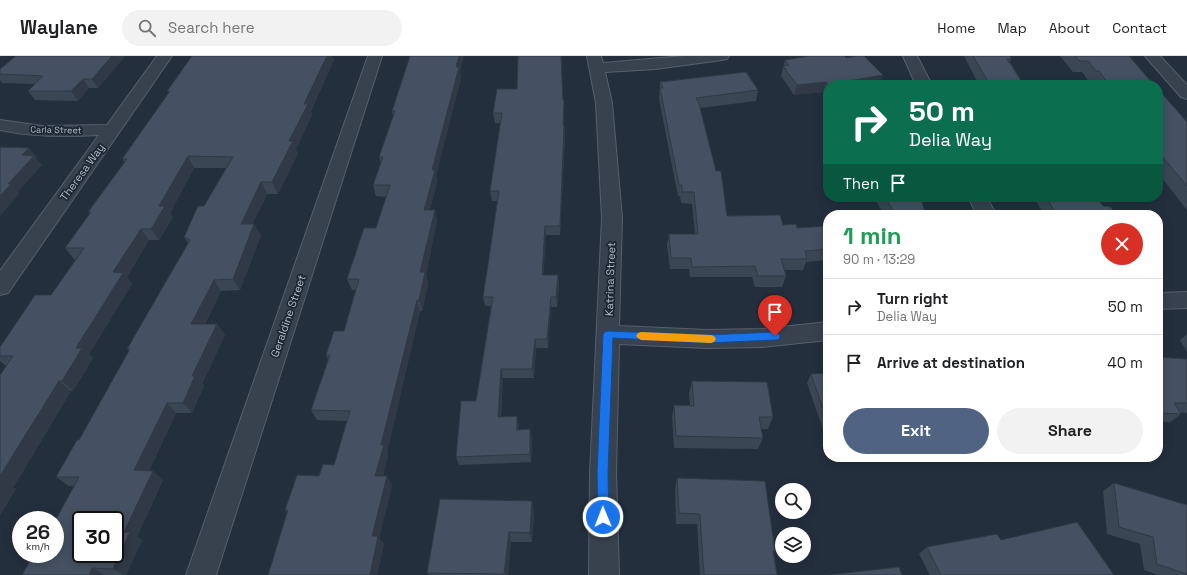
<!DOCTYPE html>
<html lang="en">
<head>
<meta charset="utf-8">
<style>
	body { margin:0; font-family:"Space Grotesk",sans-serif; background:#f2f2f2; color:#202124; height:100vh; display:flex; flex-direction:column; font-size:15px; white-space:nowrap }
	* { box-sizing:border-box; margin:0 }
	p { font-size:13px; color:#757577 }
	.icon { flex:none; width:22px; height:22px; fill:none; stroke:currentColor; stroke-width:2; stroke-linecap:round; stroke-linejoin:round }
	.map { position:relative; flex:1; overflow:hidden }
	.sheet { position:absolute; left:823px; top:154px; width:340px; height:252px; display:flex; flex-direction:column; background:#fff; border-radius:16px; box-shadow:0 2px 10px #0003 }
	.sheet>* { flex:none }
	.guide { position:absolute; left:823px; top:24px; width:340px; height:122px; border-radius:16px; box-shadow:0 2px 10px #0003; background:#0b6e4f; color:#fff; overflow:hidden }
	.buttons { position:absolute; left:775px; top:427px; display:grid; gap:8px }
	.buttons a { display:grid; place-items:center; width:36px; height:36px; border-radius:50%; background:#fff; box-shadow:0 2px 10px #0003; font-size:20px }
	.speed { position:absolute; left:12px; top:455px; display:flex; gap:8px; font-size:20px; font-weight:700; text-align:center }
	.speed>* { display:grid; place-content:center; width:52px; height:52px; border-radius:50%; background:#fff; box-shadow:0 2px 10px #0003; line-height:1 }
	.speed small { font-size:10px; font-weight:400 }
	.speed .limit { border:2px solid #111; border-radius:6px; background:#fff; color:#111 }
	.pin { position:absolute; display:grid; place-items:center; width:34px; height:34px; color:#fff; margin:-41px -17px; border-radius:50% 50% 50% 0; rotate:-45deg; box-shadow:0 0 4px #0007 }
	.pin .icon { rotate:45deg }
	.me { position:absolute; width:44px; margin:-22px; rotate:359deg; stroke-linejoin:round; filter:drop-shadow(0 0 3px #0008) }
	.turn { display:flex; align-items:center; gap:14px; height:84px; padding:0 20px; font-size:18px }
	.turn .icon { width:52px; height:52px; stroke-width:2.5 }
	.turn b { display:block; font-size:28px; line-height:34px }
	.then { display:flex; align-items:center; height:38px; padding:0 20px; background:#0003; gap:8px; font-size:15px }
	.round { display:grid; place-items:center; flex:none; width:42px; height:42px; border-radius:21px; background:#f2f2f2 }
	.summary { display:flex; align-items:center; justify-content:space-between; height:68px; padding:0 20px }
	h1 { font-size:24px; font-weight:700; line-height:30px; color:#1e9e55 }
	.primary-button { display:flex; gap:8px; margin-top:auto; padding:8px 20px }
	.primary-button a { flex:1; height:46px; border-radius:24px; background:#506383; color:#fff; font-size:16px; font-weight:700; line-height:46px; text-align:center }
	.primary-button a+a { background:#f2f2f2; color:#202124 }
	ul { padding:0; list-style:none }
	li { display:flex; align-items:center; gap:12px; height:56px; padding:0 20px; border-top:1px solid #e0e0e0 }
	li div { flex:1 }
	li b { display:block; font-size:15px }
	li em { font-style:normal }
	header { display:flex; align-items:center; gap:24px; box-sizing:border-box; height:56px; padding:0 20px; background:#fff; border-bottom:1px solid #e0e0e0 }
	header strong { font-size:19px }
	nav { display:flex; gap:22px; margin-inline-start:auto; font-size:14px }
	.search { width:280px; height:36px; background:#f2f2f2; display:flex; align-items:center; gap:10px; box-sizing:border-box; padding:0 14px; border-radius:22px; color:#757577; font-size:15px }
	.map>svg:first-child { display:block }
</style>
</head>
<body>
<header>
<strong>Waylane</strong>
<div class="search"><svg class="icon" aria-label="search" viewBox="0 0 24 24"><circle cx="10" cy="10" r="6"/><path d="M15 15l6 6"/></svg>Search here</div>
<nav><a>Home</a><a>Map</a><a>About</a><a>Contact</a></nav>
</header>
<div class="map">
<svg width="1187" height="519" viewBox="0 0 1187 519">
	<rect width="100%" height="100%" fill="#242f3e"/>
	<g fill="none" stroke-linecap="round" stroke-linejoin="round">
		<g stroke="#565f6c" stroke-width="2">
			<g id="minor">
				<path d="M 157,0 L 172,0 L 8,237 L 0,239 L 0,215 L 99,79 C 66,81 33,81 0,74 L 0,64 L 42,70 L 107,69 Z"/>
				<polygon points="368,0 382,0 216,519 186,519"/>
				<polygon points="587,0 601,0 603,7 684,0 729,0 727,3 722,4 655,13 605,16 612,47 622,162 619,270 707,274 762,273 828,266 828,284 762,291 707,292 619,288 616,417 619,519 589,519 590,417 602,162 596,47"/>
				<polygon points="903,0 917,0 932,29 916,29"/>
				<polygon points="1145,0 1160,0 1187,29 1187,43 1181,41"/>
				<polygon points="968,141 986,141 997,159 977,159"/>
				<polygon points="1187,236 1187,252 1158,253 1158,237"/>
			</g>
		</g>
		<use href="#minor" fill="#38414e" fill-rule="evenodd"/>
	</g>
	<g fill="#3b4654">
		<polygon points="16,0 125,0 98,32 89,32 78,45 35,44 28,35 35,28 2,27 0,24 0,18"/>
		<polygon points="964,0 1010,0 1011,3 1010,6 1024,29 979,29"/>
		<polygon points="1060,0 1129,0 1154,29 1094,29 1092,26 1089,26 1082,16 1073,16"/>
		<polygon points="334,4 311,55 312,59 296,93 298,97 278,138 267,138 252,168 261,179 240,234 221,235 205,268 217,268 225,279 202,328 204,330 192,357 176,357 149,415 163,424 137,481 142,484 126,519 22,519 55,498 74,430 69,430 56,421 79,384 129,295 127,293 188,187 184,181 204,150 226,112 194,112 170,157 173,161 159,184 149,184 127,221 132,228 89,298 93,302 73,335 71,335 13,432 16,433 0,459 6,310 0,305 0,291 51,239 76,203 74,203 65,192 90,157 88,156 125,106 122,103 169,37 167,35"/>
		<polygon points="785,4 880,28 824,38 823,36 794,39 781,20"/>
		<polygon points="460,16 461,22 436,119 437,125 430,154 435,154 437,165 426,218 428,228 422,255 420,255 387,396 388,399 383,420 392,429 379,482 384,488 377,519 268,519 287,456 285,454 319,420 334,409 347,365 317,364 311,354 328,304 326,299 344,275 356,234 352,234 347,223 376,172 386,141 376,140 373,129 381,107 379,101 393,60 392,55"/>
		<polygon points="660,26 758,34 756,45 700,52 727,160 783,169 797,172 828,170 828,204 806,206 803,214 784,214 786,220 782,231 755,231 752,221 690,221 689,213 670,213 667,189 669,178 695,178 692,148 681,147 680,140 678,140 659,43"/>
		<polygon points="1158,33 1187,66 1187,154 1158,117"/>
		<polygon points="564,44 564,69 565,79 560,179 546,179 543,219 558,219 559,228 557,251 551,251 548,292 536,292 534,322 503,322 501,361 519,369 519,374 530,373 532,381 531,406 459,409 456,401 476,345 491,250 485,250 483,241 498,145 492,145 490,135 500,67 495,67 493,57"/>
		<polygon points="874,141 920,141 926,159 884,159"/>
		<polygon points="1034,141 1096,141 1103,150 1116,159 1044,159"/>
		<polygon points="1187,278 1187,296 1180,284"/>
		<polygon points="1158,301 1187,303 1187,357 1180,356 1181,358 1170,366 1158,366"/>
		<polygon points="828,317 828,385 827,385 807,327 811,318"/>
		<polygon points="692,325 773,361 768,373 761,373 763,382 758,393 674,392 672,361 674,349 690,349 689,337"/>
		<polygon points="677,422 775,495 774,498 777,519 700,519 697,468 676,468 675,433"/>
		<polygon points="1114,427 1187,449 1187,519 1158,519 1144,514 1140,488 1107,478 1103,435"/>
		<polygon points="532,445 534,456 532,486 511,486 508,519 429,519 427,517"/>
		<polygon points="1001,484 1114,519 930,519 919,498 927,491"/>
	</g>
	<g fill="#303945">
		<polygon points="112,0 125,0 98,32 92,23"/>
		<polygon points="327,0 332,0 334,4 311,55 312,59 296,93 298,97 278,138 272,126 304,48"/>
		<polygon points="459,0 464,0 460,16 461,22 436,119 437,125 427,165 424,154 432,114"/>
		<polygon points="883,19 880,28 875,29 828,29 828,38 824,38 827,29"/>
		<polygon points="83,23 89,32 78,45 71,35"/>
		<polygon points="826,26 823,36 794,39 797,29"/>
		<polygon points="564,44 564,54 563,79 563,69"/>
		<polygon points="564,69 565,79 560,179 560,170"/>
		<polygon points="29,92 37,101 36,102 42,109 18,136 20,137 0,160 0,140 8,128 22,99"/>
		<polygon points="188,100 194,112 170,157 173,161 159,184 151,173 159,150"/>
		<polygon points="261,126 267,138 247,179 241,168"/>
		<polygon points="435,154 437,165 426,218 428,228 422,255 419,244 420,216"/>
		<polygon points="254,168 261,179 240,234 233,223"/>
		<polygon points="545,170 546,179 543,228 542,219"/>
		<polygon points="141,173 149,184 127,221 132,228 89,298 93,302 73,335 62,325 76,292 113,216"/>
		<polygon points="558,219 559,228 557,251 556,241"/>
		<polygon points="214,224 221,235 199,278 191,268"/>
		<polygon points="551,241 551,251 548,292 547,283"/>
		<polygon points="417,244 420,255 387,396 388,399 381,429 375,420 381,389"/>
		<polygon points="217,268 225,279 202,328 204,330 192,357 183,347 192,320"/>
		<polygon points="535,283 536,292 534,322 532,313"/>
		<polygon points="501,313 503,322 500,370 498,361"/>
		<polygon points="59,325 71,335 13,432 16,433 0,459 0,420"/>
		<polygon points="167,347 176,357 145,423 134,414"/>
		<polygon points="517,360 519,369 519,382 517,374"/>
		<polygon points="530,373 532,381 531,406 530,398"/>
		<polygon points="153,415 163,424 137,481 142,484 126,519 124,519 113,513 124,476"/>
		<polygon points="387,420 392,429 379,482 384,488 377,519 370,519 372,480"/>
		<polygon points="532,445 534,456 532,486 530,477"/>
		<polygon points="509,476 511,486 508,519 505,519"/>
		<polygon points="92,512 105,519 89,519"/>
	</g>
	<g fill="#455162" stroke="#303945" fill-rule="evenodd">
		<polygon points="16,0 112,0 92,23 83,23 71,35 28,35 43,20 0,18 0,13"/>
		<path d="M 192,0 L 327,0 L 304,48 L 308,48 L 289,85 L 293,85 L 272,126 L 261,126 L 241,168 L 254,168 L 233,223 L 214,224 L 191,268 L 217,268 L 192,320 L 195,320 L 183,347 L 167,347 L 134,414 L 153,415 L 124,476 L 130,476 L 113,513 L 92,512 L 89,519 L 22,519 L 34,498 L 55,498 L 55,465 L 79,421 L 56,421 L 77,384 L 79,384 L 130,293 L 127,293 L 190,184 L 184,181 L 198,150 L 204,150 L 233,101 L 188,100 L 159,150 L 165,150 L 151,173 L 141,173 L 113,216 L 123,217 L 76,292 L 82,292 L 62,325 L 59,325 L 0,420 L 0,319 L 13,300 L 0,300 L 0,291 L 35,239 L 51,239 L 84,192 L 65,192 L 91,156 L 88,156 L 127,103 L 122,103 L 170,35 L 167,35 ZM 81,464 L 115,464 L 115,498 L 81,498 Z"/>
		<polygon points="410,0 459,0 456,11 459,11 432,114 435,114 424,154 435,154 420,216 425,216 419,244 417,244 381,389 384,389 375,420 387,420 372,480 378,480 370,519 268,519 288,454 285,454 297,419 319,420 323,408 334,409 350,355 311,354 330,299 326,299 334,275 344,275 359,223 347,223 364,172 376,172 390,129 373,129 383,101 379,101 395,55 392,55"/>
		<polygon points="518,0 561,0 563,44 564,44 563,69 564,69 560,170 545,170 542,219 558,219 556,241 551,241 547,283 535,283 532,313 501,313 498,361 517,360 517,374 530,373 530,398 456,401 461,345 476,345 493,241 483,241 499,135 490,135 502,57 493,57 497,33 517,33"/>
		<polygon points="810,0 844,0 846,2 858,0 864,0 883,19 827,29 826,26 797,29 783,10 789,9 785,4"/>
		<polygon points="973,0 1010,0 1011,3 1007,3 1024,29 990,29"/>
		<polygon points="1075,0 1129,0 1154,29 1109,29 1099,15 1096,15 1088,5 1080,5"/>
		<polygon points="746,16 758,34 696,42 699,48 716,115 721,115 727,160 780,159 783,169 796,168 797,172 828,170 828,193 805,195 807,203 781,203 786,220 758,220 755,210 692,211 691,202 671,202 669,178 698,178 694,136 682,136 682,129 679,129 660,32 663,32 660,26"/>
		<polygon points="1158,33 1187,66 1187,130 1158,95"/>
		<polygon points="0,91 29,92 22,99 34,100 8,128 11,128 0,140"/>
		<polygon points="885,141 920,141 926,159 896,159"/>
		<polygon points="1046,141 1096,141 1103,150 1111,151 1116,159 1057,159"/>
		<polygon points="1158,301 1187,303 1187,347 1174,347 1181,358 1158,357"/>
		<polygon points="828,317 828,367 811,318"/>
		<polygon points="692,325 767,326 773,361 759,361 763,382 676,380 674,349 694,350"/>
		<polygon points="677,422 765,425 775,495 773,495 777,519 704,519 700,458 679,457"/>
		<polygon points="1114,427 1187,449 1187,518 1157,508 1153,481 1119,471"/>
		<polygon points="440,443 532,445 530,477 509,476 504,518 427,517"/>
		<polygon points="1077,466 1114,519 941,519 927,491 997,478 1001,484"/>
		<polygon points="899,511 902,519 827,519"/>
	</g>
	<polygon fill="#1a73e8" stroke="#114b97" points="608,275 707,279 775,276 779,278 780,280 779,283 775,284 707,287 613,282 608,417 609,461 607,465 603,466 599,465 598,461 597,417 603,278 605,276"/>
	<polygon fill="#f59e0b" points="641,276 711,279 714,280 716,283 714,286 711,287 641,284 638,282 636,280 638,277"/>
	<g text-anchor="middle" stroke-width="3.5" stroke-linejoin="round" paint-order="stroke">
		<g font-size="9" fill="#b4bcc9" stroke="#1d2633">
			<text transform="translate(56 74) rotate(1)" y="3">Carla Street</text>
		</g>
		<g font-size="11" fill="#b4bcc9" stroke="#1d2633">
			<text transform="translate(82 116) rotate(-54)" y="4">Theresa Way</text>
			<text transform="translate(610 223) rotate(-88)" y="4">Katrina Street</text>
			<text transform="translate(288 260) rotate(-71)" y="4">Geraldine Street</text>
		</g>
	</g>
</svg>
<div class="buttons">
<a><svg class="icon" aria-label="search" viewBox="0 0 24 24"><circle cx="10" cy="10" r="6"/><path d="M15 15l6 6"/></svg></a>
<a><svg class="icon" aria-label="layers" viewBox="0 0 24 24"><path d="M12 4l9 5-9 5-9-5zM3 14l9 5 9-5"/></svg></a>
</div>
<div class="speed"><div>26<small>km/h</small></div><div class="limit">30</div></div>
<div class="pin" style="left:775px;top:280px;background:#d93025"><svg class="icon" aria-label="arrive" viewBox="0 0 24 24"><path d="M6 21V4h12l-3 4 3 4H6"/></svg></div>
<svg class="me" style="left:603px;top:461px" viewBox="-20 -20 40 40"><circle r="17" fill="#1a73e8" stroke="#fff" stroke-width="3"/><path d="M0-11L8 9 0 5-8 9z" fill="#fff"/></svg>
<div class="guide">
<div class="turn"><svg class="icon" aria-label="right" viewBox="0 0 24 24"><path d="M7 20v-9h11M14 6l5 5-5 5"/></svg><div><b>50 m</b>Delia Way</div></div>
<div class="then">Then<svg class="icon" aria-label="arrive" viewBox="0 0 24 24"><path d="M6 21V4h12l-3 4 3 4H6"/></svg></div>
</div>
<section class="sheet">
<div class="summary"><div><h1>1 min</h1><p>90 m · 13:29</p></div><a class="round" style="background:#d93025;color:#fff"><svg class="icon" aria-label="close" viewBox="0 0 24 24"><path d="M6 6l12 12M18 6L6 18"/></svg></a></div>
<ul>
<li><svg class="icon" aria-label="right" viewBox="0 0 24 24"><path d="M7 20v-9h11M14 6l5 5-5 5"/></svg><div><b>Turn right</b><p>Delia Way</p></div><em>50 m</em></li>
<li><svg class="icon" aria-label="arrive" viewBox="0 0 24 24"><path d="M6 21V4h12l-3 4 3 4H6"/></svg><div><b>Arrive at destination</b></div><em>40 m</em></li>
</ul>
<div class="primary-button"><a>Exit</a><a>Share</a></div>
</section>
</div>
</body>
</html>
